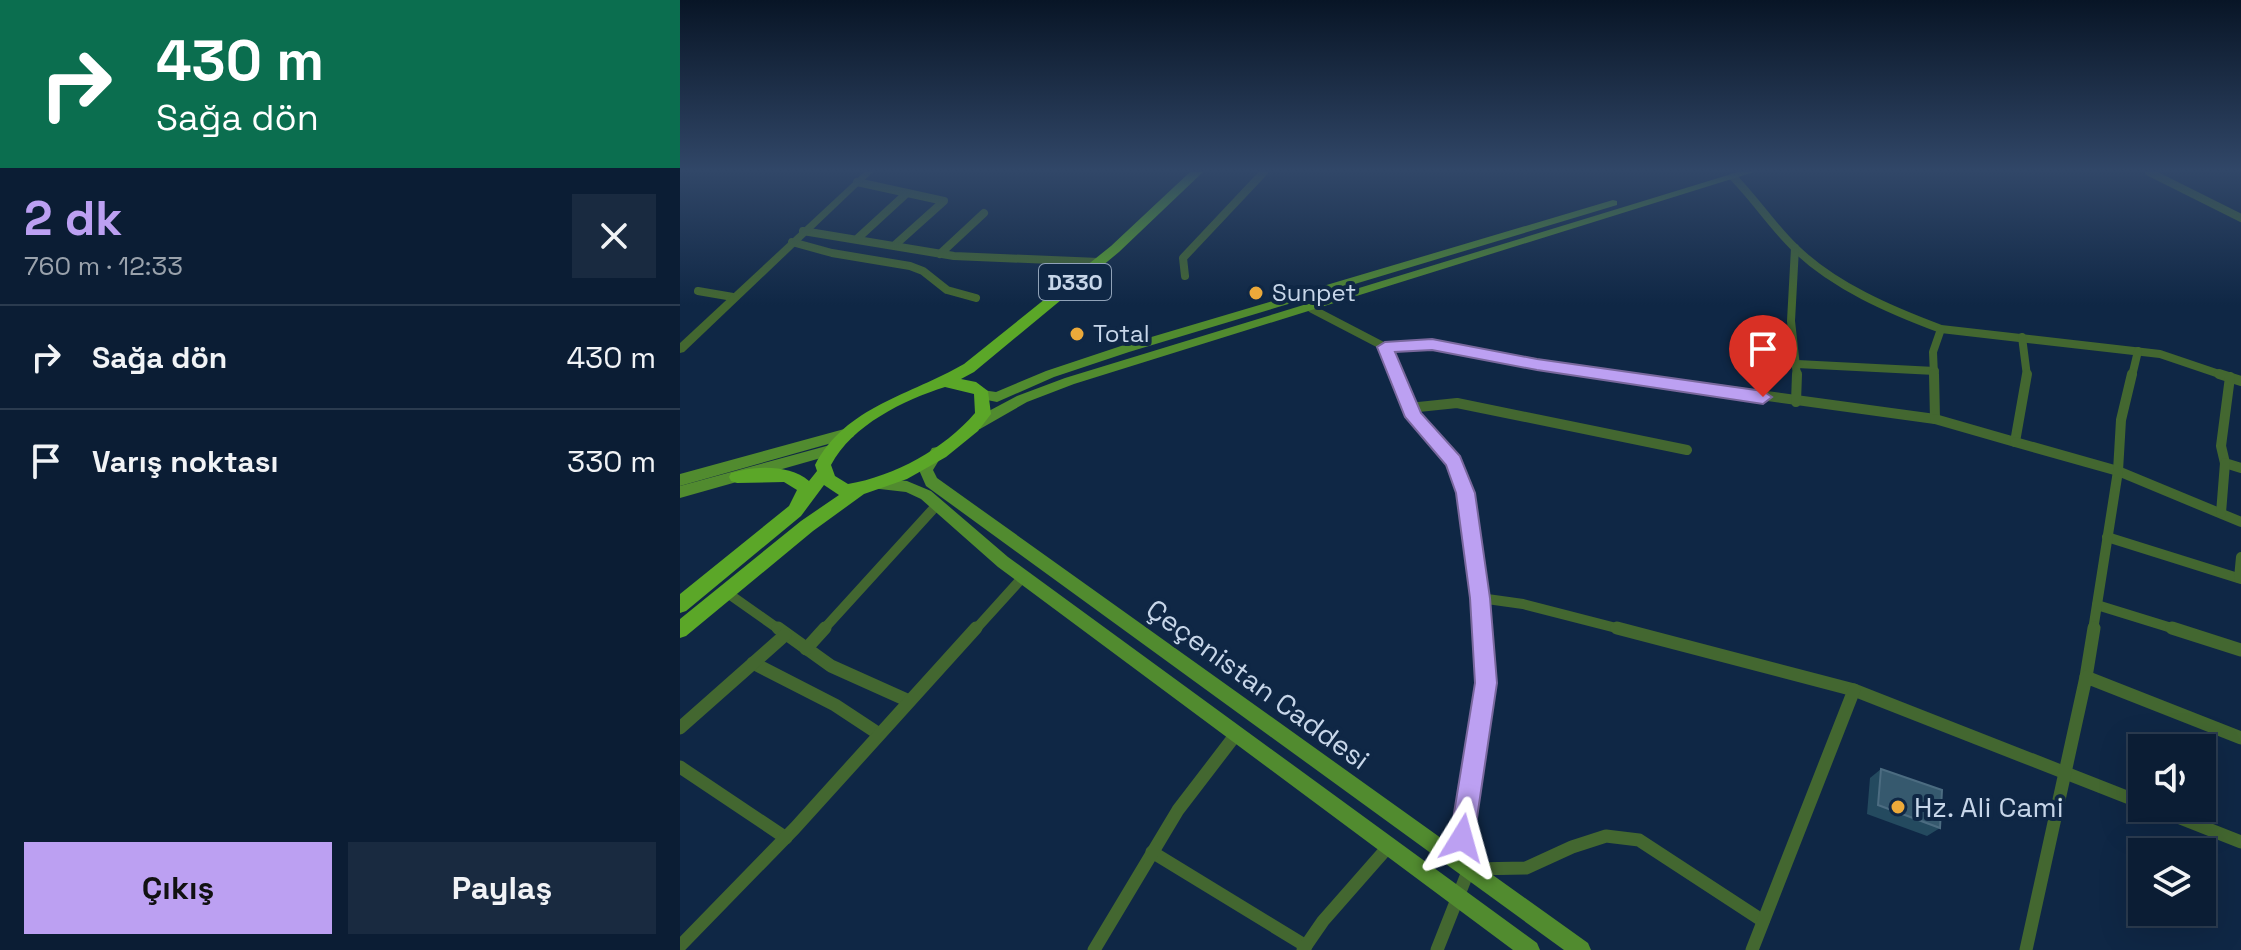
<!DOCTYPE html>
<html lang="tr">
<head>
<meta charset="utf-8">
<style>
	body { margin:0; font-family:"Space Grotesk",sans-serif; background:#192a40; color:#f1f3f6; height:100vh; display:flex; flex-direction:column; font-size:30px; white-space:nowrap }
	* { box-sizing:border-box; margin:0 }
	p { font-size:26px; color:#9aa2ac }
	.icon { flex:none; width:44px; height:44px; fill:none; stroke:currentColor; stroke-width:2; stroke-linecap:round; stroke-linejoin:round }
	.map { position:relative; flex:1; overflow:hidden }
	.sheet { display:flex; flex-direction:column; background:#0b1d34; width:680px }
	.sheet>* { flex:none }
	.hud { background:#0b6e4f; color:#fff; overflow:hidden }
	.tools { position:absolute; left:1448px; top:734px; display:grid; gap:16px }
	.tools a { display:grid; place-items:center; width:88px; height:88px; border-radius:0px; background:#0b1d34; box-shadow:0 8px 32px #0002,0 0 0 2px #2b3b4f; font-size:40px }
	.pin { position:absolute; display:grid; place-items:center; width:68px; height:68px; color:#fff; margin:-82px -34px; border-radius:50% 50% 50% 0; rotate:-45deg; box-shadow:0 0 8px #0007 }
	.pin .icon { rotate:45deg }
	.me { position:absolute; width:88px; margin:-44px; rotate:8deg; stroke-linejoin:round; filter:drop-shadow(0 0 6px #0008) }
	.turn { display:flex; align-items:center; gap:28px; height:168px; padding:0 24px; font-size:36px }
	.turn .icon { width:104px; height:104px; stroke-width:2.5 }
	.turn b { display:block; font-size:56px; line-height:68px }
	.round { display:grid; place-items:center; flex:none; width:84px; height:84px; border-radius:0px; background:#192a40 }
	.summary { display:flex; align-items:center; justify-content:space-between; height:136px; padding:0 24px }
	h1 { font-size:48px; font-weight:600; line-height:60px; color:#bca0f2 }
	.action { display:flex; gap:16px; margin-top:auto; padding:16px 24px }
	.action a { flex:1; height:92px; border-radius:0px; background:#bca0f2; color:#111; font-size:32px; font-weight:600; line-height:92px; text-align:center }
	.action a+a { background:#192a40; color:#f1f3f6 }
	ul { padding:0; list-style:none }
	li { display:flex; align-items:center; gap:24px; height:104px; padding:0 24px; border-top:2px solid #2b3b4f }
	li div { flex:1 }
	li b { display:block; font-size:30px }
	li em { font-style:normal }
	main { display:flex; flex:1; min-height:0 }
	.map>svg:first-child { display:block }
</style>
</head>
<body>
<main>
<section class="sheet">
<div class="hud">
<div class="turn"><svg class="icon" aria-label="right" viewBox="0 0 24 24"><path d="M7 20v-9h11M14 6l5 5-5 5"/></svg><div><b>430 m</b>Sağa dön</div></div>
</div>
<div class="summary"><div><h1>2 dk</h1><p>760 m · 12:33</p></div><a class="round"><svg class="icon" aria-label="close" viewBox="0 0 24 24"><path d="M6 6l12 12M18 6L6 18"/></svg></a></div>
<ul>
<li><svg class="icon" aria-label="right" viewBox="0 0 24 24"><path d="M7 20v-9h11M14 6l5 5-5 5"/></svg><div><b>Sağa dön</b></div><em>430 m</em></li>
<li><svg class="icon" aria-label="arrive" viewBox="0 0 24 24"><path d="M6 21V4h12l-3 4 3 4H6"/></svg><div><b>Varış noktası</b></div><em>330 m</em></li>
</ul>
<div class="action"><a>Çıkış</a><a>Paylaş</a></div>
</section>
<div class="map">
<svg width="1561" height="950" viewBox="0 0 1561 950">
	<rect width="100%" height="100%" fill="#0f2745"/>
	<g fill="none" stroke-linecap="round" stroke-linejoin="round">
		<g stroke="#436730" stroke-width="8">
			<polyline points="1469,172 1561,218"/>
			<path d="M 1053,177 C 1075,199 1092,226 1115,248 C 1154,286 1210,310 1261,329 L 1480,354 L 1545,376"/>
			<polyline points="177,182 264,201 216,244"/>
			<polyline points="123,231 274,256 419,262"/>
			<polyline points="178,238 227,193"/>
			<polyline points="112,242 152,253 230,266 243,271 267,290 296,298"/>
			<polyline points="1115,248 1111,321 1117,376"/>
			<polyline points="260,254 304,213"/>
			<polyline points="505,276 503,258 584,172"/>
			<polyline points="18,291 53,297"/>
			<polyline points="632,309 705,347 716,376"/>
			<polyline points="1342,337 1347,376"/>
			<polyline points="705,347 752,345 939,376"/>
			<polyline points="1117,364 1255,371"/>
			<polyline points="1254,376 1253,352 1261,329"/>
			<polyline points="1452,376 1458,351"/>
		</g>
		<g stroke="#436730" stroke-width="10">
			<polyline points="716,374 733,417 773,461 786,493 802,630"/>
			<polyline points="927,374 1255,419 1254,374"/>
			<polyline points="1539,374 1561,381"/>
			<polyline points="1550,377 1541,446 1545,463 1561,468"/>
			<polyline points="1116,402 1117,374"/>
			<polyline points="729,408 777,403 1007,450"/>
			<polyline points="1255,419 1335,442 1347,374"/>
			<polyline points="1335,442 1438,471 1561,522"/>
			<polyline points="1541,513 1545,463"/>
			<polyline points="1427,537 1561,579"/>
			<polyline points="1559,578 1561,557"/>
			<polyline points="46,592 100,630"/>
			<polyline points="800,598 843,604 944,630"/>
			<polyline points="1417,605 1498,630"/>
			<polyline points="143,630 256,506"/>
			<polyline points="295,630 343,577"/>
			<polyline points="1413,630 1438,471 1441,420 1452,374"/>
		</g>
		<g stroke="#436730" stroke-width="13">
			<polyline points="98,628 151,666 229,701"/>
			<polyline points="937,628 1174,690 1462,803"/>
			<polyline points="1492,628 1561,650"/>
			<polyline points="126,649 145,628"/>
			<polyline points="73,663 155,705 199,734"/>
			<polyline points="1406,677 1414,628"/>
			<polyline points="0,728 105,635"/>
			<polyline points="0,767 106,838"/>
			<polyline points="1475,808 1561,842"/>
			<polyline points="472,852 626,946"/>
			<polyline points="791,869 846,868 892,847 926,836 959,840 1083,921"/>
			<polyline points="0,946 115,828 296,628"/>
			<polyline points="414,950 498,810 557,733"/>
			<polyline points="623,950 643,921 708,847"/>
			<polyline points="757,950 789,869 782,838 806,683 802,628"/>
			<polyline points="1072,950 1174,690"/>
			<polyline points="1346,950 1406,677 1561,738"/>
		</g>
		<polygon fill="#436730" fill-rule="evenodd" points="184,172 193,172 4,352 0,353 0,343"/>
		<g fill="#518b2f" fill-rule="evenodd">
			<polygon points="1058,172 1074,172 394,384 347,402 300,429 290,429 288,425 290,421 337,396 385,378"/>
			<polygon points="933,200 937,201 937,205 449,352 374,377 317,402 297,398 296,395 302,390 316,392 366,371 441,346"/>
			<polygon points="168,428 173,429 175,433 173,437 0,486 0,474"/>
			<polygon points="150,445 157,450 155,454 0,498 0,486"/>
			<polygon points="257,447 264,452 253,470 257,478 908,943 911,950 884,950 246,486 239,470 252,448"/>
			<polygon points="196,478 227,481 251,491 328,557 857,943 860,950 833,950 318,567 241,499 226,492 191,488 189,484 191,480"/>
		</g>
		<path fill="#5ba728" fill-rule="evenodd" d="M 510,172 L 523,172 L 439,252 L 294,372 L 281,379 L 296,382 L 308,391 L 311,414 L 298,431 L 266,457 L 227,479 L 184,494 L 133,531 L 6,636 L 0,638 L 0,619 L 121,521 L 159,495 L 144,485 L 121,516 L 6,611 L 0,613 L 0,594 L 109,506 L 117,490 L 104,482 L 57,483 L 51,481 L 49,477 L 51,473 C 75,466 109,464 129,481 L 137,471 L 135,465 C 166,406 231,395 284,364 L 431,246 ZM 265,387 L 294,394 L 295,413 C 264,449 215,476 168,484 L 155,476 L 151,465 C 172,425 224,400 265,387 Z"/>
	</g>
	<polygon fill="#244a5f" points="1201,769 1260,828 1247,836 1187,814 1190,778"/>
	<polygon fill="#36596e" stroke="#4c6c81" stroke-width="2" points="1201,769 1262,790 1260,828 1198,805"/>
	<linearGradient id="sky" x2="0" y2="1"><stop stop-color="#081526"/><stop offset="0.56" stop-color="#314768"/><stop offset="1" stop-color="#314768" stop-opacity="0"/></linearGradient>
	<rect width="1561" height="305" fill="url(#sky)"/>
	<polygon fill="#bca0f2" stroke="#7a689d" stroke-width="2" points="752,339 857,359 1083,391 1092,397 1083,404 857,370 752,350 715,352 741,413 780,456 795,493 810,598 817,683 794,838 791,846 782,850 773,846 770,838 795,683 790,598 776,493 766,465 725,417 697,347 705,342"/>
	<g fill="#eca93a" stroke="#0f2745" stroke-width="3">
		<circle cx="576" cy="293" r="8"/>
		<circle cx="397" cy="334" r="8"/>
		<circle cx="1218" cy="807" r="8"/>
	</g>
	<g text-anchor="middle" stroke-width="8" stroke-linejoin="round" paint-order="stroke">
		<rect fill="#0f2745" stroke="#90a2b8" stroke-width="2" x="359" y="264" width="72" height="36" rx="6"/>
		<g font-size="22" font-weight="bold" fill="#c7d6e9">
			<text x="395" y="290">D330</text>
		</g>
		<g font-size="24" fill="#c7d6e9" stroke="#0f2745" text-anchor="start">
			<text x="592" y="301">Sunpet</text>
			<text x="413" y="342">Total</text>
		</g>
		<g font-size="28" fill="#c7d6e9" stroke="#0f2745">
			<text transform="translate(578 684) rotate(36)" y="10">Çeçenistan Caddesi</text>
		</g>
		<g font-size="28" fill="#c7d6e9" stroke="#0f2745" text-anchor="start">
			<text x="1234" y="817">Hz. Ali Cami</text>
		</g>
	</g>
</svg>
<div class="tools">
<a><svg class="icon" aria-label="sound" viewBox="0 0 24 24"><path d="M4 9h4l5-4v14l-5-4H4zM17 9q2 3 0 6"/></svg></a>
<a><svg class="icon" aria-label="layers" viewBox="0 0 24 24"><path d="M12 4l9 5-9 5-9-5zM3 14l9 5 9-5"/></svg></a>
</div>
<div class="pin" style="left:1083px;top:397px;background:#d93025"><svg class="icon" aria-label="arrive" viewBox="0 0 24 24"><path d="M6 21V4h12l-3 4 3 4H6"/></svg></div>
<svg class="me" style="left:782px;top:838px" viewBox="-20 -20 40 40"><path d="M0-17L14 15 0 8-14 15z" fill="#bca0f2" stroke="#fff" stroke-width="4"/></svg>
</div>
</main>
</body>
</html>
